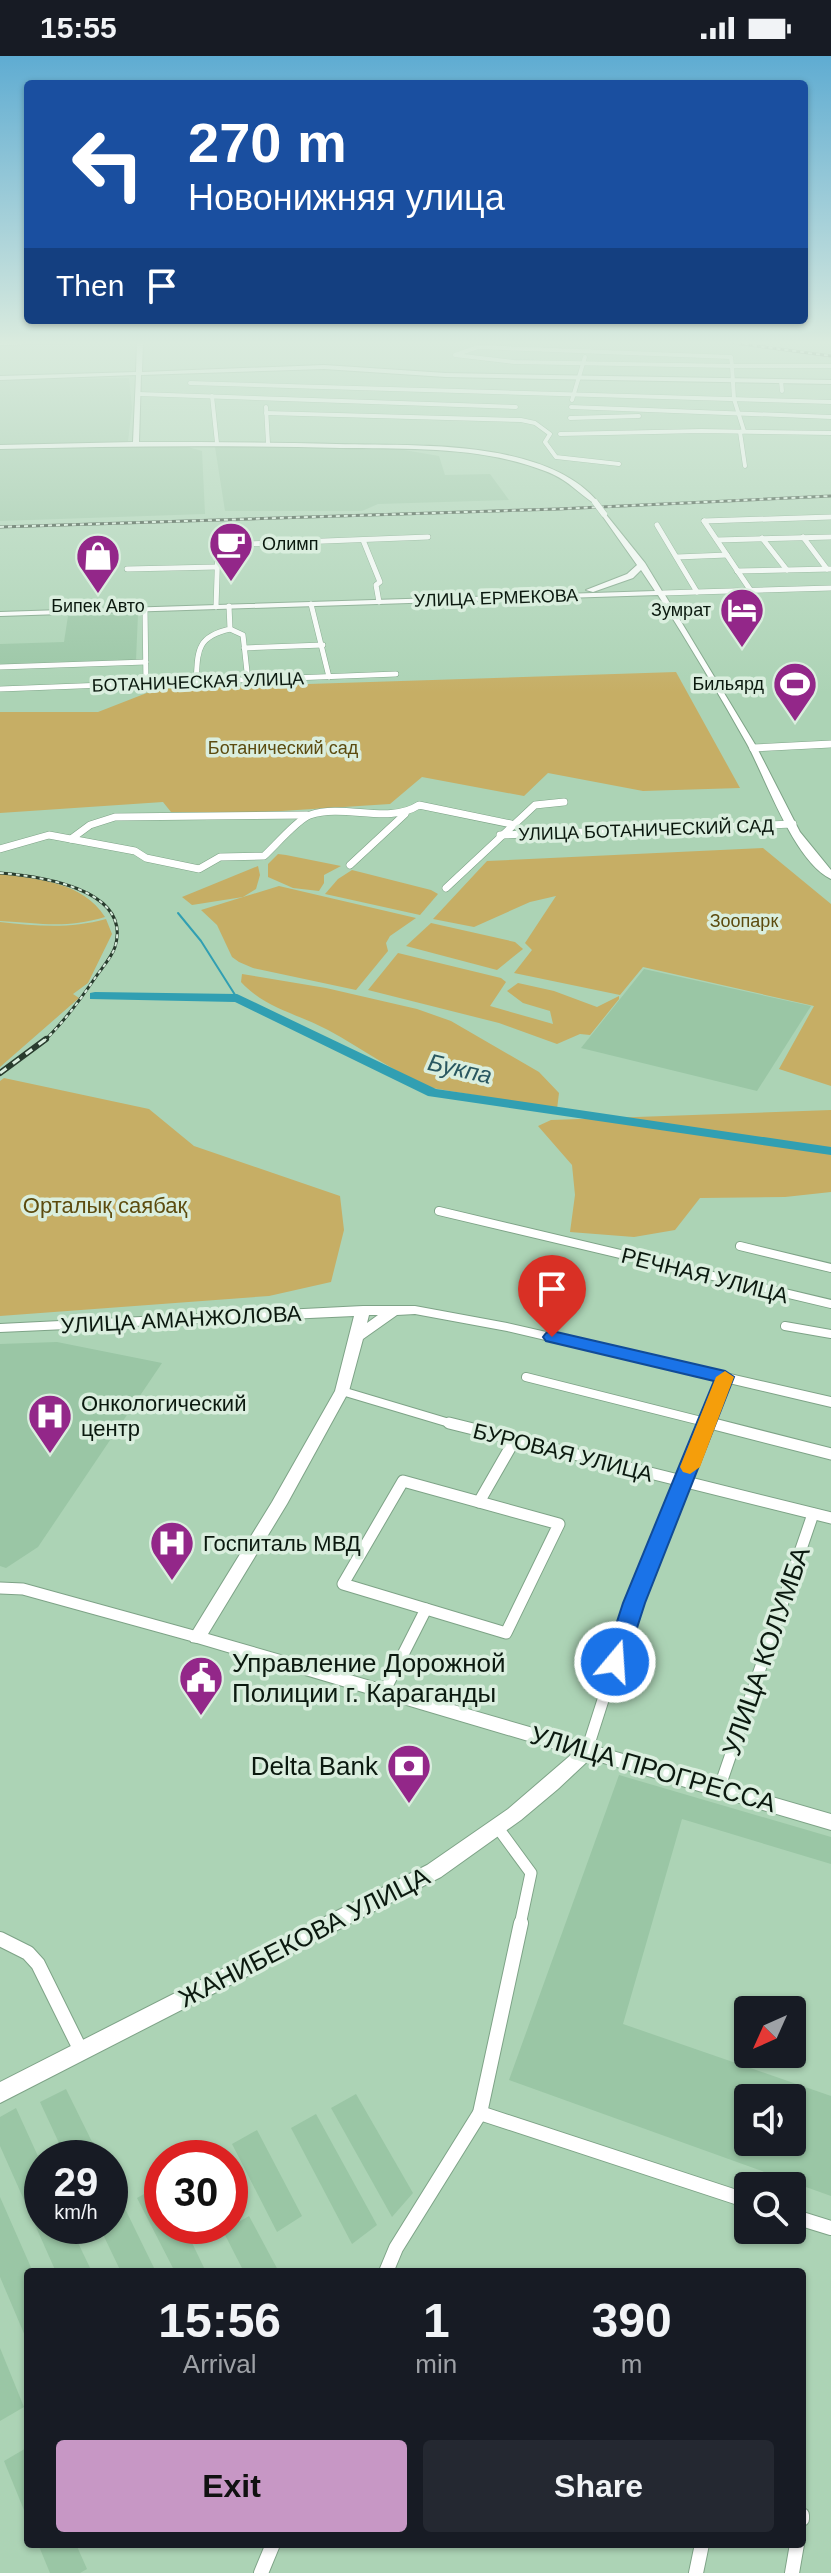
<!DOCTYPE html>
<html lang="en">
<head>
<meta charset="utf-8">
<style>
	body { margin:0; font-family:Helvetica,sans-serif; background:#242831; color:#f1f3f6; height:100vh; display:flex; flex-direction:column; font-size:30px; white-space:nowrap }
	* { box-sizing:border-box; margin:0 }
	p { font-size:26px; color:#9ea1a6 }
	.icon { flex:none; width:44px; height:44px; fill:none; stroke:currentColor; stroke-width:2; stroke-linecap:round; stroke-linejoin:round }
	.map { position:relative; flex:1; overflow:hidden }
	.sheet { position:absolute; left:24px; top:2212px; width:782px; height:280px; display:flex; flex-direction:column; background:#171b24; border-radius:8px; box-shadow:0 2px 6px #0004 }
	.sheet>* { flex:none }
	.hud { position:absolute; left:24px; top:24px; width:784px; height:244px; border-radius:8px; box-shadow:0 2px 6px #0004; background:#1a4fa0; color:#fff; overflow:hidden }
	.needle { width:52px; rotate:225deg }
	.fabs { position:absolute; left:734px; top:1940px; display:grid; gap:16px }
	.fabs a { display:grid; place-items:center; width:72px; height:72px; border-radius:8px; background:#171b24; box-shadow:0 2px 6px #0004; font-size:40px }
	.speed { position:absolute; left:24px; top:2084px; display:flex; gap:16px; font-size:40px; font-weight:700; text-align:center }
	.speed>* { display:grid; place-content:center; width:104px; height:104px; border-radius:50%; background:#171b24; box-shadow:0 2px 6px #0004; line-height:1 }
	.speed small { font-size:20px; font-weight:400 }
	.speed .limit { border:12px solid #d22; background:#fff; color:#111 }
	.pin { position:absolute; display:grid; place-items:center; width:68px; height:68px; color:#fff; margin:-82px -34px; border-radius:50% 50% 50% 0; rotate:-45deg; box-shadow:0 0 8px #0007 }
	.pin .icon { rotate:45deg }
	.me { position:absolute; width:88px; margin:-44px; rotate:18deg; stroke-linejoin:round; filter:drop-shadow(0 0 6px #0008) }
	.turn { display:flex; align-items:center; gap:28px; height:168px; padding:0 32px; font-size:36px }
	.turn .icon { width:104px; height:104px; stroke-width:2.5 }
	.turn b { display:block; font-size:56px; line-height:68px }
	.then { display:flex; align-items:center; height:76px; padding:0 32px; background:#0003; gap:16px; font-size:30px }
	.eta { display:flex; justify-content:space-evenly; align-items:center; height:136px; text-align:center }
	.eta b { font-size:48px; font-weight:700; line-height:56px }
	.primary-button { display:flex; gap:16px; margin-top:auto; padding:16px 32px }
	.primary-button a { flex:1; height:92px; border-radius:8px; background:#c797c5; color:#111; font-size:32px; font-weight:700; line-height:92px; text-align:center }
	.primary-button a+a { background:#242831; color:#f1f3f6 }
	.status { display:flex; justify-content:space-between; align-items:center; height:56px; padding:0 40px; background:#171b24; direction:ltr }
	.status svg { height:22px; fill:currentColor }
	.map>svg:first-child { display:block }
</style>
</head>
<body>
<div class="status"><b>15:55</b><svg viewBox="0 0 49 12"><path d="M0 12V9h3v3zM5 12V6h3v6zM10 12V3h3v9zM15 12V0h3v12zM26 1h20v11H26zM47 4h2v5h-2z"/></svg></div>
<div class="map">
<svg width="831" height="2517" viewBox="0 0 831 2517">
	<rect width="100%" height="100%" fill="#acd3b5"/>
	<g fill="#9ac6a5" fill-rule="evenodd">
		<polygon points="129,322 132,352 128,385 0,389 0,324"/>
		<polygon points="126,390 188,391 202,395 205,458 0,465 0,393"/>
		<polygon points="236,390 404,394 439,400 445,419 490,418 509,444 378,448 362,455 225,455 215,391"/>
		<polygon points="138,558 136,604 0,609 0,588 64,586 68,560"/>
		<polygon points="644,913 811,950 757,1035 581,992"/>
		<polygon points="57,1286 162,1307 38,1491 6,1512 0,1510 0,1288"/>
		<path d="M 619,1719 L 831,1781 L 831,1808 L 682,1763 L 623,1968 L 831,2040 L 831,2140 L 509,2024 ZM 748,2042 L 792,2042 L 792,2086 L 748,2086 Z"/>
		<polygon points="66,2033 100,2102 66,2102 40,2046"/>
		<polygon points="356,2038 413,2137 392,2161 331,2052"/>
		<polygon points="16,2052 42,2109 42,2170 70,2170 92,2216 56,2216 0,2090 0,2061"/>
		<polygon points="316,2058 377,2169 352,2188 291,2072"/>
		<polygon points="257,2074 302,2160 277,2176 232,2088"/>
		<polygon points="110,2122 156,2216 121,2216 99,2170 110,2170"/>
		<polygon points="162,2128 162,2170 184,2170 206,2216 175,2216 137,2142"/>
		<polygon points="0,2141 33,2216 28,2216 28,2287 0,2221"/>
		<polygon points="249,2160 279,2216 244,2216 223,2175"/>
		<polygon points="0,2292 24,2351 0,2365"/>
		<polygon points="28,2391 28,2464 4,2405"/>
		<polygon points="38,2488 76,2488 87,2513 80,2517 50,2517"/>
	</g>
	<g fill="#c6ae65">
		<polygon points="676,616 740,732 643,735 548,717 524,740 422,721 390,748 266,756 171,756 163,746 0,757 0,656 98,656 157,633"/>
		<polygon points="763,792 831,848 831,1030 779,1013 814,950 643,911 620,939 514,917 532,894 525,887 556,840 530,846 474,871 433,863 487,805"/>
		<polygon points="278,798 286,799 341,810 324,819 324,827 319,835 293,832 268,821 268,808"/>
		<polygon points="258,810 260,819 256,833 243,841 192,849 182,841"/>
		<polygon points="352,814 431,834 438,838 420,859 325,838 338,823"/>
		<path d="M 0,818 C 38,823 83,826 105,861 C 64,873 41,867 0,865 Z"/>
		<polygon points="279,830 416,862 390,880 386,887 388,895 356,934 253,912 239,906 232,901 217,869 201,854"/>
		<path d="M 106,863 L 112,878 L 88,927 L 73,938 L 79,942 L 0,1011 L 0,866 C 37,870 70,873 106,863 Z"/>
		<polygon points="431,867 515,886 523,893 497,914 406,890"/>
		<polygon points="398,897 501,922 506,926 490,950 553,968 550,955 523,947 507,935 518,927 554,935 597,951 619,940 619,943 590,979 580,978 557,988 499,967 368,934"/>
		<path d="M 242,918 L 326,932 L 417,953 L 451,965 L 539,1016 L 559,1037 L 557,1053 L 432,1032 C 395,1017 363,993 328,974 C 298,958 265,952 241,926 Z"/>
		<polygon points="4,1022 149,1053 194,1090 340,1140 344,1174 331,1226 269,1240 0,1260 0,1025"/>
		<polygon points="831,1054 831,1136 785,1141 700,1142 675,1174 634,1181 570,1176 575,1139 572,1109 538,1070 551,1064"/>
	</g>
	<g fill="none" stroke-linecap="round" stroke-linejoin="round">
		<polyline stroke="#319fb2" stroke-width="2" points="178,857 201,885 237,942"/>
		<polygon fill="#319fb2" fill-rule="evenodd" points="95,936 237,938 436,1033 831,1091 831,1099 428,1040 235,946 90,943 90,937"/>
		<g stroke="#7ea387" stroke-width="5">
			<g id="street-far5">
				<polygon points="478,291 731,301 732,310 514,306 455,299"/>
				<polyline points="732,310 831,310"/>
				<polyline points="732,310 734,343 744,375 740,376 745,410"/>
				<polyline points="781,325 782,335"/>
				<polyline points="190,327 831,346"/>
				<polyline points="139,338 516,351"/>
				<polyline points="212,340 217,387"/>
				<polyline points="572,344 585,301"/>
				<polyline points="266,351 268,387"/>
				<polyline points="571,351 831,361"/>
				<polyline points="266,357 521,364 535,367 550,378 545,386 556,401 619,408"/>
				<polyline points="570,362 639,360"/>
				<polyline points="560,378 701,375 831,377"/>
			</g>
		</g>
		<g stroke="#7ea387" stroke-width="6">
			<g id="street-far4">
				<polyline points="704,465 831,461"/>
				<polyline points="704,465 751,535"/>
				<polyline points="657,469 697,536"/>
				<polyline points="803,481 827,513"/>
				<polyline points="762,482 787,514"/>
				<polyline points="363,484 380,526 376,529 379,546"/>
				<polyline points="717,484 831,481"/>
				<polyline points="677,501 727,499"/>
				<polyline points="127,513 217,511"/>
				<polyline points="737,515 831,513"/>
				<polyline points="663,537 831,532"/>
				<polyline points="311,548 329,621"/>
				<polyline points="216,551 218,489 428,481"/>
				<polyline points="145,553 146,628"/>
				<polyline points="230,573 243,579 248,625"/>
				<polyline points="244,592 323,589"/>
				<polyline points="0,611 146,606"/>
				<path d="M 196,627 C 198,596 195,581 230,573 L 229,550"/>
				<polyline points="0,633 396,618"/>
				<polyline points="817,689 831,688"/>
			</g>
		</g>
		<g stroke="#7ea387" stroke-width="8">
			<g id="street-far3">
				<polyline points="753,692 831,688"/>
				<polyline points="500,779 793,768"/>
				<polyline points="71,783 90,769 115,761 307,759"/>
				<path d="M 0,793 L 49,779 L 135,795 L 146,802 L 199,813 L 220,801 L 264,800 C 275,790 298,763 310,759 C 345,747 388,769 419,749 L 511,768"/>
				<polyline points="350,809 405,758"/>
				<polyline points="446,832 535,749 564,746"/>
			</g>
		</g>
		<g stroke="#7ea387" stroke-width="10">
			<g id="street-far2">
				<polyline points="439,1155 831,1248"/>
				<polyline points="740,1190 831,1212"/>
				<polyline points="785,1270 831,1278"/>
				<polyline points="526,1321 717,1369"/>
				<polyline points="342,1335 456,1369"/>
				<polyline points="706,1369 725,1321"/>
			</g>
		</g>
		<g stroke="#7ea387" stroke-width="13">
			<g id="street-far1">
				<polyline points="449,1367 831,1462"/>
				<polyline points="710,1367 831,1398"/>
				<polygon points="403,1425 559,1468 506,1577 343,1528"/>
				<polyline points="479,1446 514,1385"/>
				<polyline points="0,1532 23,1533 197,1581"/>
				<polyline points="384,1636 426,1553"/>
				<polyline points="587,1694 634,1547 706,1367"/>
				<polyline points="719,1733 813,1458"/>
				<polyline points="498,1772 531,1817 520,1869"/>
			</g>
		</g>
		<g stroke="#7ea387" stroke-width="16">
			<g id="street">
				<polyline points="0,1883 28,1897 38,1908 81,1995"/>
				<polyline points="480,2057 748,2145"/>
				<polyline points="792,2160 831,2172"/>
				<polyline points="386,2216 396,2192 480,2057 521,1867"/>
				<polyline points="802,2459 802,2463"/>
				<polyline points="261,2517 273,2488"/>
				<polyline points="696,2517 702,2488"/>
				<polyline points="792,2517 797,2488"/>
			</g>
		</g>
		<g stroke="#7ea387" stroke-width="2">
			<g id="secondary">
				<polygon points="114,284 112,286 0,289 0,285"/>
				<path d="M 137,284 L 143,284 L 142,316 L 324,309 L 446,317 L 831,324 L 831,328 L 446,321 L 324,313 L 141,319 L 139,386 C 205,386 270,386 336,388 C 412,390 545,382 598,446 L 595,448 C 577,436 567,423 545,415 C 480,390 409,393 341,392 C 227,389 114,390 0,393 L 0,389 L 133,386 L 136,319 L 0,324 L 0,320 L 136,316 Z"/>
				<path d="M 604,456 L 645,507 L 662,535 L 667,537 L 665,539 L 756,690 L 800,776 L 831,814 L 831,823 C 794,805 767,725 747,688 C 719,638 689,588 658,539 L 0,560 L 0,556 L 655,535 L 641,514 L 633,522 L 593,536 L 586,534 L 627,518 L 637,509 L 601,458 Z"/>
				<path d="M 363,1250 L 415,1250 L 507,1267 L 831,1341 L 831,1351 L 507,1275 L 415,1258 L 397,1259 L 363,1283 L 349,1335 L 287,1448 L 208,1578 L 831,1758 L 831,1774 L 590,1703 L 558,1733 L 521,1764 L 441,1821 L 0,2047 L 0,2026 L 427,1809 L 508,1753 L 572,1698 L 197,1587 L 191,1586 L 189,1581 L 272,1446 L 335,1335 L 354,1260 L 0,1276 L 0,1268 ZM 369,1259 L 378,1259 L 367,1267 Z"/>
			</g>
		</g>
		<use href="#street-far5" stroke="#fff" stroke-width="4"/>
		<use href="#street-far4" stroke="#fff" stroke-width="5"/>
		<use href="#street-far3" stroke="#fff" stroke-width="7"/>
		<use href="#street-far2" stroke="#fff" stroke-width="8"/>
		<use href="#street-far1" stroke="#fff" stroke-width="11"/>
		<use href="#street" stroke="#fff" stroke-width="14"/>
		<use href="#secondary" fill="#fff" fill-rule="evenodd"/>
		<g stroke="#293c2e" stroke-width="3">
			<g id="rail-far1">
				<polyline points="713,284 831,300"/>
				<polyline points="0,471 558,453 831,440"/>
				<path d="M 0,817 C 37,820 133,832 115,891 C 112,901 101,913 95,922 C 80,944 64,966 44,985"/>
			</g>
		</g>
		<g stroke="#293c2e" stroke-width="6">
			<polyline id="rail" points="0,1017 46,983"/>
		</g>
		<use href="#rail-far1" stroke="#daeede" stroke-width="2" stroke-dasharray="4" stroke-linecap="butt"/>
		<use href="#rail" stroke="#daeede" stroke-width="3" stroke-dasharray="8" stroke-linecap="butt"/>
		<g stroke="#7ea387" stroke-width="7" stroke-linecap="butt">
			<polyline id="secondary-bridge" points="595,446 604,458"/>
		</g>
		<use href="#secondary-bridge" stroke="#fff" stroke-width="6"/>
	</g>
	<linearGradient id="sky" x2="0" y2="1"><stop stop-color="#5facd2"/><stop offset="0.45" stop-color="#daebde"/><stop offset="1" stop-color="#daebde" stop-opacity="0"/></linearGradient>
	<rect width="831" height="637" fill="url(#sky)"/>
	<polygon fill="#1a73e8" stroke="#114b97" stroke-width="2" points="552,1275 725,1315 734,1321 645,1547 626,1606 623,1612 615,1614 607,1612 604,1606 623,1547 714,1325 546,1285 543,1281 546,1277"/>
	<polygon fill="#f59e0b" points="725,1315 734,1321 700,1411 690,1418 683,1416 680,1411 716,1321"/>
	<defs>
		<g id="cafe-pin" transform="scale(2.3)"><path d="M0 17L-7.5 6A9.5 9.5 0 1 1 7.5 6Z" fill="#932789" stroke="#daeede"/><path d="M-5.5-4.5H6V0H3Q3 3.5 0 3.5H-2.5Q-5.5 3.5-5.5 0ZM3-3.2v2h1.7v-2ZM-6 4.5H4V6H-6Z" fill="#fff"/></g>
		<g id="shop-pin" transform="scale(2.3)"><path d="M0 17L-7.5 6A9.5 9.5 0 1 1 7.5 6Z" fill="#932789" stroke="#daeede"/><path d="M-5-2.5h2.3a2.7 3.5 0 0 1 5.4 0H5L5.5 6h-11ZM-1.5-2.5h3a1.5 2.3 0 0 0-3 0Z" fill="#fff"/></g>
		<g id="hotel-pin" transform="scale(2.3)"><path d="M0 17L-7.5 6A9.5 9.5 0 1 1 7.5 6Z" fill="#932789" stroke="#daeede"/><path d="M-6-4.5h1.5V1H6V5H4.5V3h-9V5H-6ZM-4 0a1.8 1.8 0 1 1 3.6 0ZM.5 0V-2.5h3Q6-2.5 6 0Z" fill="#fff"/></g>
		<g id="stadium-pin" transform="scale(2.3)"><path d="M0 17L-7.5 6A9.5 9.5 0 1 1 7.5 6Z" fill="#932789" stroke="#daeede"/><path d="M0-5a6.5 5 0 1 0 0 10a6.5 5 0 1 0 0-10ZM-3.5-1.8h7v3.6h-7Z" fill="#fff"/></g>
		<g id="hospital-pin" transform="scale(2.3)"><path d="M0 17L-7.5 6A9.5 9.5 0 1 1 7.5 6Z" fill="#932789" stroke="#daeede"/><path d="M-5-5h3v3.5h4V-5h3V5h-3V1.5h-4V5h-3Z" fill="#fff"/></g>
		<g id="civic-pin" transform="scale(2.3)"><path d="M0 17L-7.5 6A9.5 9.5 0 1 1 7.5 6Z" fill="#932789" stroke="#daeede"/><path d="M-.6-6.5H3V-4.5H.6V-3L4-1V1h2V6H-6V1h2V-1L-.6-3ZM-1.2 2.5V6h2.4V2.5Z" fill="#fff"/></g>
		<g id="bank-pin" transform="scale(2.3)"><path d="M0 17L-7.5 6A9.5 9.5 0 1 1 7.5 6Z" fill="#932789" stroke="#daeede"/><path d="M-6-4H6V4H-6ZM0-2.3a2.3 2.3 0 1 0 0 4.6a2.3 2.3 0 1 0 0-4.6Z" fill="#fff"/></g>
	</defs>
	<g fill-rule="evenodd">
		<use href="#cafe-pin" x="231" y="488"/>
		<use href="#shop-pin" x="98" y="500"/>
		<use href="#hotel-pin" x="742" y="554"/>
		<use href="#stadium-pin" x="795" y="628"/>
		<use href="#hospital-pin" x="50" y="1360"/>
		<use href="#hospital-pin" x="172" y="1487"/>
		<use href="#civic-pin" x="201" y="1622"/>
		<use href="#bank-pin" x="409" y="1710"/>
	</g>
	<g text-anchor="middle" stroke-width="7" stroke-linejoin="round" paint-order="stroke">
		<g font-size="18" fill="#0b190f" stroke="#daeede" text-anchor="end">
			<text x="262" y="494" text-anchor="start">Олимп</text>
			<text x="98" y="556" text-anchor="middle">Бипек Авто</text>
			<text x="711" y="560">Зумрат</text>
			<text x="764" y="634">Бильярд</text>
		</g>
		<g font-size="18" fill="#0b190f" stroke="#daeede">
			<text transform="translate(496 542) rotate(-2)" y="6">УЛИЦА ЕРМЕКОВА</text>
			<text transform="translate(198 626) rotate(-2)" y="6">БОТАНИЧЕСКАЯ УЛИЦА</text>
			<text transform="translate(646 774) rotate(-2)" y="6">УЛИЦА БОТАНИЧЕСКИЙ САД</text>
		</g>
		<g font-size="18" fill="#5c4b0f" stroke="#daeede">
			<text x="283" y="698">Ботанический сад</text>
			<text x="744" y="871">Зоопарк</text>
		</g>
		<g font-size="22" fill="#5c4b0f" stroke="#daeede">
			<text x="105" y="1157">Орталық саябақ</text>
		</g>
		<g font-size="22" fill="#0b190f" stroke="#daeede">
			<text transform="translate(705 1219) rotate(14)" y="8">РЕЧНАЯ УЛИЦА</text>
			<text transform="translate(181 1263) rotate(-3)" y="8">УЛИЦА АМАНЖОЛОВА</text>
			<text transform="translate(563 1396) rotate(14)" y="8">БУРОВАЯ УЛИЦА</text>
		</g>
		<g font-size="22" fill="#0b190f" stroke="#daeede" text-anchor="start">
			<text x="81" y="1355">Онкологический<tspan x="81" dy="25">центр</tspan></text>
			<text x="203" y="1495">Госпиталь МВД</text>
		</g>
		<g font-size="24" font-style="italic" fill="#295760" stroke="#daeede">
			<text transform="translate(460 1013) rotate(13)" y="8">Букпа</text>
		</g>
		<g font-size="26" fill="#0b190f" stroke="#daeede">
			<text transform="translate(766 1595) rotate(-71)" y="9">УЛИЦА КОЛУМБА</text>
			<text transform="translate(653 1713) rotate(16)" y="9">УЛИЦА ПРОГРЕССА</text>
			<text transform="translate(304 1881) rotate(-27)" y="9">ЖАНИБЕКОВА УЛИЦА</text>
		</g>
		<g font-size="26" fill="#0b190f" stroke="#daeede" text-anchor="start">
			<text x="232" y="1616">Управление Дорожной<tspan x="232" dy="30">Полиции г. Караганды</tspan></text>
			<text x="378" y="1719" text-anchor="end">Delta Bank</text>
		</g>
	</g>
</svg>
<div class="fabs">
<a><svg class="needle" viewBox="-14 -14 28 28"><path d="M0-13l5 13h-10z" fill="#e53935"/><path d="M0 13l5-13h-10z" fill="#9ea1a6"/></svg></a>
<a><svg class="icon" aria-label="sound" viewBox="0 0 24 24"><path d="M4 9h4l5-4v14l-5-4H4zM17 9q2 3 0 6"/></svg></a>
<a><svg class="icon" aria-label="search" viewBox="0 0 24 24"><circle cx="10" cy="10" r="6"/><path d="M15 15l6 6"/></svg></a>
</div>
<div class="speed"><div>29<small>km/h</small></div><div class="limit">30</div></div>
<div class="pin" style="left:552px;top:1281px;background:#d93025"><svg class="icon" aria-label="arrive" viewBox="0 0 24 24"><path d="M6 21V4h12l-3 4 3 4H6"/></svg></div>
<svg class="me" style="left:615px;top:1606px" viewBox="-20 -20 40 40"><circle r="17" fill="#1a73e8" stroke="#fff" stroke-width="3"/><path d="M0-11L8 9 0 5-8 9z" fill="#fff"/></svg>
<div class="hud">
<div class="turn"><svg class="icon" aria-label="left" viewBox="0 0 24 24"><path d="M17 20v-9H6M10 6l-5 5 5 5"/></svg><div><b>270 m</b>Новонижняя улица</div></div>
<div class="then">Then<svg class="icon" aria-label="arrive" viewBox="0 0 24 24"><path d="M6 21V4h12l-3 4 3 4H6"/></svg></div>
</div>
<section class="sheet">
<div class="eta">
<div><b>15:56</b><p>Arrival</p></div>
<div><b>1</b><p>min</p></div>
<div><b>390</b><p>m</p></div>
</div>
<div class="primary-button"><a>Exit</a><a>Share</a></div>
</section>
</div>
</body>
</html>
